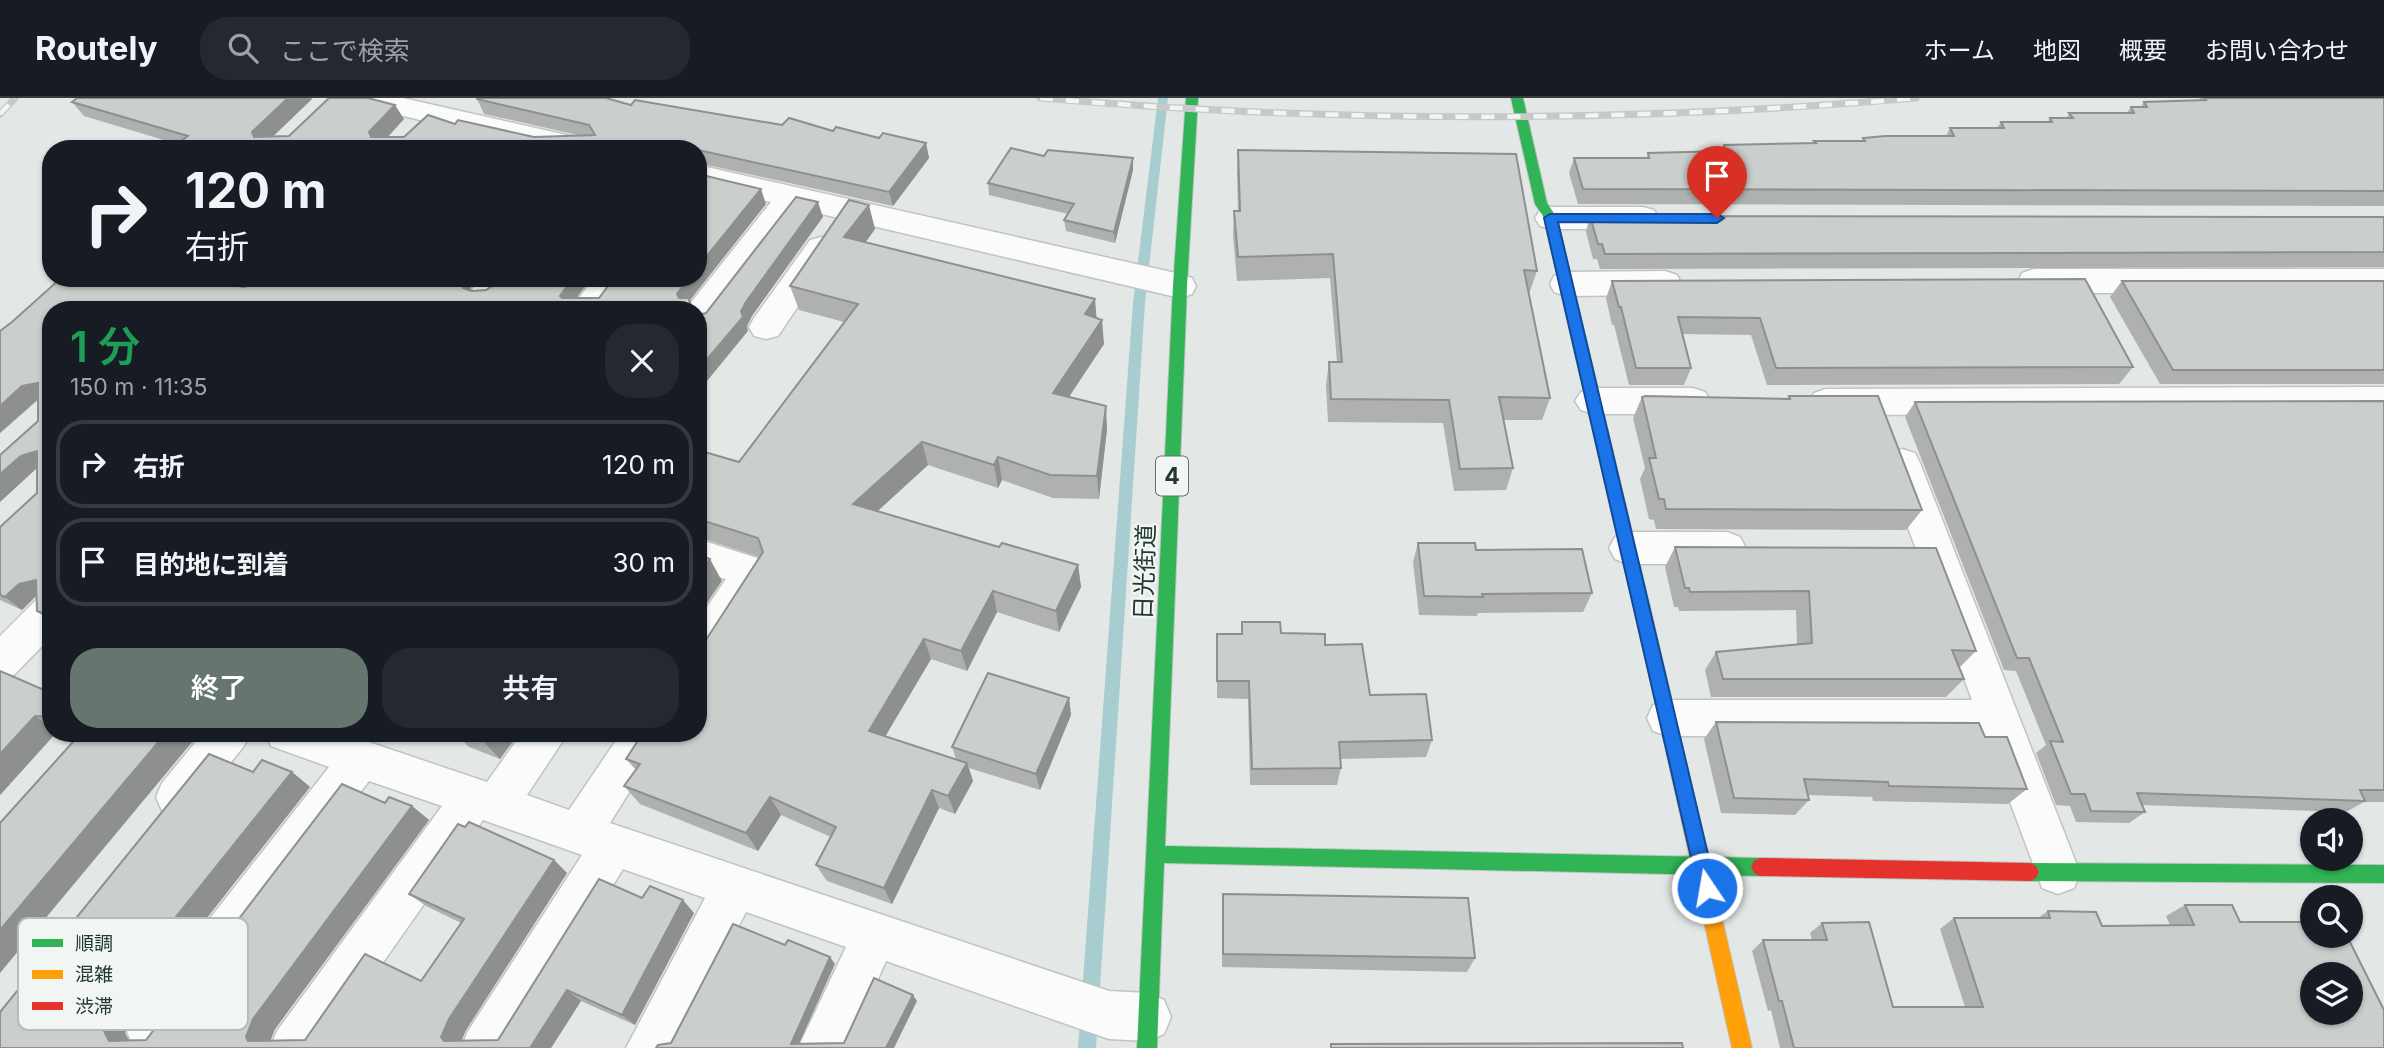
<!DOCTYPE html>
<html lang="ja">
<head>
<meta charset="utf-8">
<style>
	body { margin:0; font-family:Inter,"Noto Sans JP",sans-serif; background:#242831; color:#f1f3f6; height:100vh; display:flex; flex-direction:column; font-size:26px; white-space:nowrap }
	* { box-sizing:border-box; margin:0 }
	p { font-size:23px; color:#9ea1a6 }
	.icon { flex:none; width:38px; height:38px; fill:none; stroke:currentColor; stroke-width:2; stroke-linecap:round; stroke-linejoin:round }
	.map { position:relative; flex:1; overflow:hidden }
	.drawer { position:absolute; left:42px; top:203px; width:665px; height:441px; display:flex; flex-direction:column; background:#171b24; border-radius:28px; box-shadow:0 2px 5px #0004 }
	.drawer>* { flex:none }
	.banner { position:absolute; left:42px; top:42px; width:665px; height:147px; border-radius:28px; box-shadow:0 2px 5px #0004; background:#171b24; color:#f1f3f6; overflow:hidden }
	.fabs { position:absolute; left:2300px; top:710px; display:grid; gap:14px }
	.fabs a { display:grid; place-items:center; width:63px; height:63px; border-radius:50%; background:#171b24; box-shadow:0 2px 5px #0004; font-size:35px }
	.pin { position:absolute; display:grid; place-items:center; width:60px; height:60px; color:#fff; margin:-72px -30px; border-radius:50% 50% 50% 0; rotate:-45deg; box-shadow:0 0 7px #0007 }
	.pin .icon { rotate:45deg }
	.me { position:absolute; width:77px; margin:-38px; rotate:348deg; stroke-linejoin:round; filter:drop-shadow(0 0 5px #0008) }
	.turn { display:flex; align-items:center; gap:24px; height:147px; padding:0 28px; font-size:32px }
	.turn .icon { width:91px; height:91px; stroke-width:2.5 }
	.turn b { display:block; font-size:49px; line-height:60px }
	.round { display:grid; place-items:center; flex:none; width:74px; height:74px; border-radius:28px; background:#242831 }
	.headline { display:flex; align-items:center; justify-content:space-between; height:119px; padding:0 28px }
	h1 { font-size:42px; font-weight:600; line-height:52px; color:#1e9e55 }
	.action { display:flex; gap:14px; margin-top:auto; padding:14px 28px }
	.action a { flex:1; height:80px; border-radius:28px; background:#667570; color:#fff; font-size:28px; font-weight:600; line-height:80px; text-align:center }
	.action a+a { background:#242831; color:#f1f3f6 }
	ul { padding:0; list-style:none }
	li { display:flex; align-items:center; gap:21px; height:88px; margin:0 14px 10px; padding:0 14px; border:4px solid #363941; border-radius:28px }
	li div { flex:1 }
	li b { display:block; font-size:26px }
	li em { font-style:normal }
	header { display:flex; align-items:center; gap:42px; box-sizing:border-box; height:98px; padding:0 35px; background:#171b24; border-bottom:2px solid #363941 }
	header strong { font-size:33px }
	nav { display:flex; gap:38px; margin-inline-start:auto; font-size:24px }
	.search { width:490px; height:63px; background:#242831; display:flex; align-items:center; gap:18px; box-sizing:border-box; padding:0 24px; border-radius:28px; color:#9ea1a6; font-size:26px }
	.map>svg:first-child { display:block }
</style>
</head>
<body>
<header>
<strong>Routely</strong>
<div class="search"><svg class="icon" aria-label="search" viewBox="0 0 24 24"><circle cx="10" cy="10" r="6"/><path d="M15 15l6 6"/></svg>ここで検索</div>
<nav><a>ホーム</a><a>地図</a><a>概要</a><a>お問い合わせ</a></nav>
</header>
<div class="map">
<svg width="2384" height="950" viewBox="0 0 2384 950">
	<rect width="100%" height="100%" fill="#e3e7e5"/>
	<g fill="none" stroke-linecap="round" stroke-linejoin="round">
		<polygon fill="#a8cdd1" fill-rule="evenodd" points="1158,0 1168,0 1145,205 1096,950 1078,950 1133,205"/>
		<g stroke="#c0c4c2" stroke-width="3">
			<g id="street">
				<polygon points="348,0 403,0 584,41 595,44 599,51 541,51 353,6"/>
				<polygon points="698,67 1180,176 1192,180 1196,188 1192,196 1180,200 800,111 710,228 698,231 698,212 685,212 771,104 698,87"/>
				<polygon points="1551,109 1643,109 1654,112 1659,120 1654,128 1643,131 1551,131 1540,128 1535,120 1540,112"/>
				<polygon points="821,139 832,142 837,150 832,158 778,238 766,241 754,238 749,229 754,220 810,142"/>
				<polygon points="2034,171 2384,171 2384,195 2034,195 2022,191 2018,183 2022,175"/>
				<polygon points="1665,173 1677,177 1681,185 1677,193 1665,197 1566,198 1554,194 1550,186 1554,178 1566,174"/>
				<path d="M 480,180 L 514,180 C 504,198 496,210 474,203 L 470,195 Z"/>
				<polygon points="594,180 629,180 606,212 570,212"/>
				<polygon points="2384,289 2384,315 1826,317 1814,313 1808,304 1814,295 1826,291"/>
				<polygon points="1593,290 1693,290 1705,294 1711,303 1705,312 1693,316 1593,316 1581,312 1575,303 1581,294"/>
				<polygon points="1902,351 1915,355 1920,365 2080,775 2074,790 2058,796 2042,790 1986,639 1668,638 1653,633 1647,620 1653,607 1668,602 1972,602 1884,365 1889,355"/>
				<polygon points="1628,434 1727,434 1740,439 1746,450 1740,461 1727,466 1628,466 1615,461 1609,450 1615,439"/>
				<polygon points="698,441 766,463 771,474 712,567 698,572 698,522 726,481 698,473"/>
				<polygon points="51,497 51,539 14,577 0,582 0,538 37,501"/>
				<polygon points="203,635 250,635 244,648 192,713 177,719 162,713 156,699 162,685"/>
				<polygon points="265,635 342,635 487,684 522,635 568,635 527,697 569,712 621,635 666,635 610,725 1109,893 1147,895 1164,902 1171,919 1164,936 1147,943 1109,941 886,863 847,950 798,950 846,849 746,814 676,950 626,950 705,800 623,771 512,950 461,950 468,933 582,757 483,722 323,950 270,950 277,933 442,708 369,683 168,950 134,950 127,934 134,917 329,669 271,648"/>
			</g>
		</g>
		<g stroke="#bfc5c2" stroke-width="2">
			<g id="fast">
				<polygon points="1186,0 1198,0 1187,188 1165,748 1760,760 1766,763 1769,769 1766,775 1760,778 1164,765 1157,950 1137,950 1173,188"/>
				<polygon points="1511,0 1523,0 1547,105 1557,120 1654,526 1652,531 1646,533 1640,531 1638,526 1545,121 1535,106"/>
				<polygon points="2030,765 2384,767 2384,785 2030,783 2024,780 2021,774 2024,768"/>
			</g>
		</g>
		<g stroke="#bfc5c2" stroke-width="2">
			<polygon id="slow" points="1646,519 1652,521 1654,526 1752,950 1732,950 1638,526 1640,521"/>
		</g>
		<g stroke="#bfc5c2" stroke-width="2">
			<polygon id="jam" points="1760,760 2030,765 2036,768 2039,774 2036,780 2030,783 1760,778 1754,775 1751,769 1754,763"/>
		</g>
		<use href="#street" fill="#fbfbfb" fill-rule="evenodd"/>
		<use href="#fast" fill="#30b455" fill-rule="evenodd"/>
		<use href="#slow" fill="#ff9f0a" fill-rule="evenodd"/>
		<use href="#jam" fill="#e5322d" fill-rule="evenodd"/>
		<g stroke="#c7c9c9" stroke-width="7">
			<g id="rail">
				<path d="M 1040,0 C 1331,25 1625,25 1916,0"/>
				<polyline points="0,16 15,0"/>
			</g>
		</g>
		<use href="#rail" stroke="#f1f6f3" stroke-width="4.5" stroke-dasharray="13" stroke-linecap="butt"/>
	</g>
	<g fill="#aeb1af">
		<polygon points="2200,0 2384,0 2384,108 1578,106 1569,75 1574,60 1647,60 1648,55 1721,53 1724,47 1813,46 1814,43 1862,43 1863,40 1946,38 1950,30 1997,30 2001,24 2048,24 2050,20 2067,20 2069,15 2127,15 2131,9 2141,9 2144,4 2199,2"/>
		<polygon points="312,1 273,38 289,38 404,21 388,39 404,39 455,26 534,39 578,37 484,16 477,1 631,7 926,45 929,60 893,108 698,65 698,51 177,46 84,18 72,4"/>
		<polygon points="1238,52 1537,173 1529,196 1550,300 1542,322 1503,322 1513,370 1506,392 1454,393 1443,325 1328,324 1326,287 1329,264 1337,264 1330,180 1237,183 1233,137 1234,113 1238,113 1237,76"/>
		<polygon points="1044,58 1133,60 1133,72 1115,145 1066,133 1064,122 1068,116 989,97 988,85"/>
		<polygon points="766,106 690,202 51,212 51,524 37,513 36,498 22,512 0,502 0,429 37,395 36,371 38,302 0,335 12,224 61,180 244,180 238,188 469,192 472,193 486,192 496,185 498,180 591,180 576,200 599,200"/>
		<polygon points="1590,118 2384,119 2384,169 1600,171 1597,161 1593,161 1586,134"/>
		<polygon points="875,131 865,145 1096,220 1104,246 1069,299 1107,331 1099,401 1053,400 1002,382 998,390 928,367 878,413 999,449 1078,467 1081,489 1059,534 997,514 967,573 931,561 885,639 956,661 952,649 1069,600 1071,617 1040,692 969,670 973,683 955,716 939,710 892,806 827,783 816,767 831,739 781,717 758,753 640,706 624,688 636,672 626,661 702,548 759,459 698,439 698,352 739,364 844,224 799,212 790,188"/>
		<polygon points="1612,183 2133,269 2119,286 1767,287 1751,237 1682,236 1691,270 1684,287 1629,287 1614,227 1612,227 1606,200"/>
		<polygon points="2122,183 2384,183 2384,286 2160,286 2110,199"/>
		<polygon points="1789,298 1922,412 1906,432 1656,431 1654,422 1649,421 1640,381 1645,370 1633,320 1642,299 1787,300"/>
		<polygon points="2384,303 2384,704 2364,704 2346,714 2142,707 2145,714 2129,725 2076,724 2070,708 2056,707 2036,655 2046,647 2016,573 2004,572 1905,319 1915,304"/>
		<polygon points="1418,445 1476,452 1592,495 1583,514 1478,515 1477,518 1419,517 1413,464"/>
		<polygon points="1675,449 1936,450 1976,553 1959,570 1964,581 1946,599 1711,599 1705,572 1716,554 1797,547 1796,512 1679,513 1678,509 1674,509 1665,469"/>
		<polygon points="1242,524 1325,547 1370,597 1432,642 1426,659 1340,661 1341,670 1337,687 1250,687 1248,601 1217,600 1217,536 1241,536"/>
		<polygon points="0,573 51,595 51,635 56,635 0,697"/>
		<polygon points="1716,624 2027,691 2008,706 1873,703 1872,699 1808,697 1809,702 1795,717 1721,715 1704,641"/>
		<polygon points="455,635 519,635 500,661 469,649"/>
		<polygon points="253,674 292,674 310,689 132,915 125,935 128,942 146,942 385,705 412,708 429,722 275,931 270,942 305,942 421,883 461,825 426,808 409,796 554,762 567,775 466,932 461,942 498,942 642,800 694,815 635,927 581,903 551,950 0,950"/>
		<polygon points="1223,796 1475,860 1467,874 1222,869"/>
		<polygon points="2185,807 2240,824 2384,950 1780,950 1771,912 1768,913 1752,853 1763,842 1812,842 1810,835 1822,825 1893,909 1965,909 1940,831 1954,820 2038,820 2048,813 2102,828 2170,827 2166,818"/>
	</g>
	<g fill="#8d908f">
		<polygon points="288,0 311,0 312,1 262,49 254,39 252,34"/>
		<polygon points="395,7 404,21 378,49 378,51 369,34"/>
		<polygon points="926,45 929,60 893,108 889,94"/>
		<polygon points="1133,60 1133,72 1115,145 1114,134"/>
		<polygon points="761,91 766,106 690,202 694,212 683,210 677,196 689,180 698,180 698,169"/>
		<polygon points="818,104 823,119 752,218 747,228 748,233 698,294 698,272"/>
		<polygon points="869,107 875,131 851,164 844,139"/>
		<polygon points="227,180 244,180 237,190 231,187"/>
		<polygon points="459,180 478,180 468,194 463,190"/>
		<polygon points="573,180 591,180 568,212 560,198"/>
		<polygon points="1095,201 1097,225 1085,216"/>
		<polygon points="1102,222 1104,246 1056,318 1053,295"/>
		<polygon points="38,285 37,302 0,335 0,308 22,288"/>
		<polygon points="1106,308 1107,331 1099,401 1097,378"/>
		<polygon points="922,344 928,367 861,428 853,406"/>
		<polygon points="37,353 51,367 36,371 0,404 0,376 21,358"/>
		<polygon points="998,359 1002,382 998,390 994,367"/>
		<polygon points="710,461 722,483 698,518 698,478"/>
		<polygon points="1078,467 1081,489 1059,534 1056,513"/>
		<polygon points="36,482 36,498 22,512 5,499 19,486"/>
		<polygon points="993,493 997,514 967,573 961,553"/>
		<polygon points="924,541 931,561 877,652 869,633"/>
		<polygon points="1069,600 1071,617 1040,692 1036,676"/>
		<polygon points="35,618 51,629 51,635 56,635 0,697 0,656"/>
		<polygon points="166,635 182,635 193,643 0,875 0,832"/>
		<polygon points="486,635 519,635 500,661 482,642"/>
		<polygon points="967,665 973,683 955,716 948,698"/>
		<polygon points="292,674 310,689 132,915 125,935 133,950 109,943 100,925 107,905"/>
		<polygon points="932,692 939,710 892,806 884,790"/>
		<polygon points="770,699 781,717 758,753 746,735"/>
		<polygon points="412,708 429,722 275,931 268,949 248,943 246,939 253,921"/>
		<polygon points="554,762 567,775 466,932 459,949 444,943 441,939 449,921"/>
		<polygon points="683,802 694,815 635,927 622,917"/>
		<polygon points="830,859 835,866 797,950 791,946"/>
		<polygon points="567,892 581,903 551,950 530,950"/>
		<polygon points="913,897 917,903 894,950 886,950"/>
	</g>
	<g fill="#cacecc" stroke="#8d908f" stroke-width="2" fill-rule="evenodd">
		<polygon points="77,0 288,0 252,34 254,39 289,38 329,0 368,0 395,7 369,34 371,39 404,39 428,17 455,26 458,22 534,39 595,37 589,27 477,1 477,0 606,0 631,7 635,2 782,27 789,20 833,33 836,29 879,40 883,35 926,45 889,94 698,52 698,51 691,50 170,51 188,38 72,4"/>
		<polygon points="2205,0 2384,0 2384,93 1583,91 1574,60 1649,60 1648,55 1726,53 1724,47 1816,45 1814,43 1865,43 1863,40 1885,38 1954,38 1950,30 2004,30 2001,24 2052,24 2050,20 2073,20 2069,15 2134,15 2131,9 2147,9 2144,4 2206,2"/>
		<polygon points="1011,50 1044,58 1048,52 1133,60 1114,134 1064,122 1074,106 988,85"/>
		<polygon points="1238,52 1516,56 1537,173 1524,172 1550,300 1499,299 1513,370 1460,371 1449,302 1331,301 1329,264 1342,264 1333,156 1238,159 1234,113 1240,113"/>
		<polygon points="698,76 761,91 698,169"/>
		<polygon points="796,99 818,104 746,204 741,213 743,219 698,272 698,217 706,215"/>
		<polygon points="849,102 869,107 844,139 1095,201 1085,216 1102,222 1053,295 1106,308 1097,378 1050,377 998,359 994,367 922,344 853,406 999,449 1002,445 1078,467 1056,513 993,493 961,553 924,541 869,633 967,665 948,698 932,692 884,790 816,767 836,729 770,699 746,735 624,688 640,666 626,661 643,635 698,635 698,549 702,548 763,454 758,440 698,421 698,352 739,364 858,206 790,188"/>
		<polygon points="1590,118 2384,119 2384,154 1605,156 1602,146 1598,146"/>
		<polygon points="61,180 227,180 231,187 244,189 255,186 262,180 459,180 463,190 472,193 486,192 496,185 498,180 573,180 560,198 562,200 599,200 614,180 689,180 677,196 679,200 689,200 690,212 51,212 51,519 37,513 36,482 19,486 5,499 0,497 0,429 37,395 37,353 21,358 0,376 0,357 38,323 38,285 22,288 0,308 0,233 12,224"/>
		<polygon points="2085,181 2133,269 1776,270 1760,220 1678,219 1691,270 1636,270 1621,209 1619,209 1612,183"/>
		<polygon points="2122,183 2384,183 2384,272 2173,272"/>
		<polygon points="1646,298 1790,301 1789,298 1878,298 1922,412 1666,411 1664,401 1659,401 1649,360 1656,360 1642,299"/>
		<polygon points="2384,303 2384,692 2360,692 2365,703 2137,695 2145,714 2091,713 2085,696 2071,696 2050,643 2063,644 2029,560 2017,560 1915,304"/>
		<polygon points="1418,445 1475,445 1476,452 1582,451 1592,495 1482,496 1483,499 1424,498"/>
		<polygon points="1675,449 1936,450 1976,553 1952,552 1964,581 1723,581 1716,554 1812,545 1809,493 1690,494 1689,490 1685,490"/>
		<polygon points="698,457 710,461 698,478"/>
		<polygon points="1242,524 1280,524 1281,535 1325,536 1325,547 1362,546 1370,597 1426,596 1432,642 1339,644 1341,670 1252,671 1249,583 1217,583 1217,536 1242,536"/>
		<polygon points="0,573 51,595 51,619 35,618 0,656"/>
		<polygon points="988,575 1069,600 1036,676 952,649"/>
		<polygon points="1716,624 1979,625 1985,639 2007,639 2027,691 1889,688 1888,684 1804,681 1809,702 1734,700"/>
		<polygon points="81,635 166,635 0,832 0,725"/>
		<polygon points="464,635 486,635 482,642"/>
		<polygon points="209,656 253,674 262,662 292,674 107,905 100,925 109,943 146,942 342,686 385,705 389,699 412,708 253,921 246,939 248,943 305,942 365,856 421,883 464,821 409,796 458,726 465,729 469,724 554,762 449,921 441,939 444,943 498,942 599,781 642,800 650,788 683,802 622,917 567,892 530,950 0,950 0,914"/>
		<polygon points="1223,796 1468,800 1475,860 1223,856"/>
		<path d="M 2185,807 L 2232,807 L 2240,824 L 2312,824 L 2312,838 L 2347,838 L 2384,912 L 2384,950 L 1794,950 L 1782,903 L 1779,903 L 1763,842 L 1827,842 L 1822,825 L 1869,824 L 1893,909 L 1983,909 L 1954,820 L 2050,820 L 2048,813 L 2096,814 L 2102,828 L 2194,827 ZM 2312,877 L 2350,877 L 2350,915 L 2312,915 Z"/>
		<polygon points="733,826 785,847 788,842 830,859 791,946 844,945 874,880 913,897 886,950 656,950 658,947 671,945"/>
		<polygon points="1682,945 1683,950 1331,950 1331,946"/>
	</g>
	<polygon fill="#1a73e8" stroke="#114b97" stroke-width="2" points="1550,116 1717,116 1724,120 1717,125 1558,124 1716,790 1713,797 1707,799 1700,797 1698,790 1544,120"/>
	<g text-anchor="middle" stroke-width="5" stroke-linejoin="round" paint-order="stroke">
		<rect fill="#f1f6f3" stroke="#61716b" stroke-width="2" x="1156" y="358.5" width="32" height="39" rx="5"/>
		<g font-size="23" font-weight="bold" fill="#233831">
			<text x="1172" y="386">4</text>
		</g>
		<g font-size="24" fill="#233831" stroke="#f1f6f3">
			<text transform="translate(1145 474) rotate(-88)" y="8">日光街道</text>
		</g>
	</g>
	<rect x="18" y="820" width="230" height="112" rx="10" fill="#f1f6f3" stroke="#b3bdb9" stroke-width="2"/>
	<rect x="32" y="841" width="31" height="8" fill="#30b455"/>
	<rect x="32" y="872" width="31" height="9" fill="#ff9f0a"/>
	<rect x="32" y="904" width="31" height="8" fill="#e5322d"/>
	<g font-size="19" fill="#233831">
		<text x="75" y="852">順調</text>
		<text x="75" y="883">混雑</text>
		<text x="75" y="915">渋滞</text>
	</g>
</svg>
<div class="fabs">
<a><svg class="icon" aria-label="sound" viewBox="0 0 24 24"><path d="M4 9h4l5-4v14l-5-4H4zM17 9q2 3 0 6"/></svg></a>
<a><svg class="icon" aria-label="search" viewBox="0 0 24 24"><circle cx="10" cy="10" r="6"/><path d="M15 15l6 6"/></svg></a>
<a><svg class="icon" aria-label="layers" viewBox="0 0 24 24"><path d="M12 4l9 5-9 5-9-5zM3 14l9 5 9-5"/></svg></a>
</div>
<div class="pin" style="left:1717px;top:120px;background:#d93025"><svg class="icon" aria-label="arrive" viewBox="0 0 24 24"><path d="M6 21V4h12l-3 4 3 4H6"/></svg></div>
<svg class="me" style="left:1707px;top:790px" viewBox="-20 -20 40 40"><circle r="17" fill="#1a73e8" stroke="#fff" stroke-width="3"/><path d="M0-11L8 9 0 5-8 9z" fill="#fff"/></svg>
<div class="banner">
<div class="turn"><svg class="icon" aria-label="right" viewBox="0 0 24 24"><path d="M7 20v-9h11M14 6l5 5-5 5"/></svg><div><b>120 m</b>右折</div></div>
</div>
<section class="drawer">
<div class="headline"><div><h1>1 分</h1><p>150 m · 11:35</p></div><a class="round"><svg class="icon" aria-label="close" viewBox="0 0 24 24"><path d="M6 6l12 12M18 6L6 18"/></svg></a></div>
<ul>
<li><svg class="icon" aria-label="right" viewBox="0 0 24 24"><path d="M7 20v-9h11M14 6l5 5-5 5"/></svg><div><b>右折</b></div><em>120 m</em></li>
<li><svg class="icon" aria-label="arrive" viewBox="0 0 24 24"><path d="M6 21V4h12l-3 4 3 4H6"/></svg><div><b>目的地に到着</b></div><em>30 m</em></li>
</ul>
<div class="action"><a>終了</a><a>共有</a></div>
</section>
</div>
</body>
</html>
